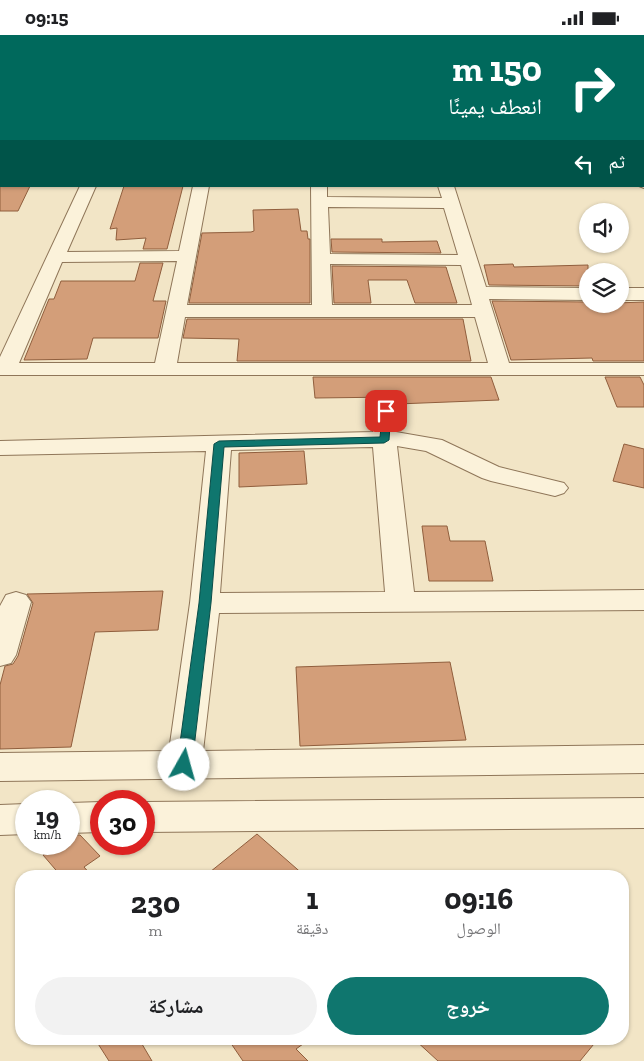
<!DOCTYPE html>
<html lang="ar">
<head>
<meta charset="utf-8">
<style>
	body { margin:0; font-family:"Zilla Slab","Noto Naskh Arabic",serif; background:#f2f2f2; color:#202124; direction:rtl; height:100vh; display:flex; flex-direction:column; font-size:19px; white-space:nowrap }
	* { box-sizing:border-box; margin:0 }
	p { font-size:16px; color:#757577 }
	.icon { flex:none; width:28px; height:28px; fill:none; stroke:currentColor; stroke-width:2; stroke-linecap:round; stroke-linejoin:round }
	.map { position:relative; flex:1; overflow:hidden; direction:ltr }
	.panel { position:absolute; left:15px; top:835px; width:614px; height:175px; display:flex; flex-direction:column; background:#fff; border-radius:20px; box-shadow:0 1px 4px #0004; direction:rtl }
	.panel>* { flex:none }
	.top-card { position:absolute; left:0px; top:0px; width:645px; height:152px; box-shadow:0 1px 4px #0004; direction:rtl; background:#00695c; color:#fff; overflow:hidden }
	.buttons { position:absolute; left:579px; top:168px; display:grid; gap:10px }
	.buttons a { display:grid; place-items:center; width:50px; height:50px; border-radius:50%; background:#fff; box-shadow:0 1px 4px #0004; font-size:25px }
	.speed { position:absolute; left:15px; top:755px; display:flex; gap:10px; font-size:25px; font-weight:700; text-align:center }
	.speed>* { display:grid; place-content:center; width:65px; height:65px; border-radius:50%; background:#fff; box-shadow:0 1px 4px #0004; line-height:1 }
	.speed small { font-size:12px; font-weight:400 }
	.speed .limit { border:8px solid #d22; background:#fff; color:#111 }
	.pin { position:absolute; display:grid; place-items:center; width:42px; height:42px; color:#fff; margin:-21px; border-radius:10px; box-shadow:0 2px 8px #0006 }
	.me { position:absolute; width:55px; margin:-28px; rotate:7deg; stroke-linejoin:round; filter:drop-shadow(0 0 4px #0008) }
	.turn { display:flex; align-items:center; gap:18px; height:105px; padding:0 20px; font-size:22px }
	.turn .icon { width:65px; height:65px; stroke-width:2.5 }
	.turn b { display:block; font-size:35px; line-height:42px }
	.then { display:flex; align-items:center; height:48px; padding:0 20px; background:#0003; gap:10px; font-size:19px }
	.eta { display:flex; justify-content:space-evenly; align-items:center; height:85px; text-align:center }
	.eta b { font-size:30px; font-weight:700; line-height:35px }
	.button { display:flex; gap:10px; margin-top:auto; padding:10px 20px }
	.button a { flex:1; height:58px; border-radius:30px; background:#0f766e; color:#fff; font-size:20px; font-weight:700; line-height:58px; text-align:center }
	.button a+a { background:#f2f2f2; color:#202124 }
	.status { display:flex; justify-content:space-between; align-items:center; height:35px; padding:0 25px; background:#fff; direction:ltr }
	.status svg { height:14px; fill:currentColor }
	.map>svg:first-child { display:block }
</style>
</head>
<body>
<div class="status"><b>09:15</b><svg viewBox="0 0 49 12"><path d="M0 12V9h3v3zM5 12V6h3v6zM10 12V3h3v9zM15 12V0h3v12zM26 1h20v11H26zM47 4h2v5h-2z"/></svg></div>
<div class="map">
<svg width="644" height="1026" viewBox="0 0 644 1026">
	<rect width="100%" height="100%" fill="#f2e5c6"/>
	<g fill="#d39e79" stroke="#905e3d">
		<polygon points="0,151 30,151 18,176 0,176"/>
		<polygon points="124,151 183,151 167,214 143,214 146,203 116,205 117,193 110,194"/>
		<polygon points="298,174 301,196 307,196 308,204 310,204 310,268 189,268 202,198 251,197 254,196 253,175"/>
		<polygon points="331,204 382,204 382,207 437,206 441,218 332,217"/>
		<polygon points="140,228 163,228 153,266 166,266 158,303 93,303 87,324 24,325 49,264 54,264 61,246 135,246"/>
		<polygon points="513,229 514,232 588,230 588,251 489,250 484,230"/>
		<polygon points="332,231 446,232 457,268 415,268 407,245 368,245 371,268 334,268"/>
		<polygon points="492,266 588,267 588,269 644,267 644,326 593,326 592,323 511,325"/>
		<polygon points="187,284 463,284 471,326 237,326 239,304 183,303"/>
		<polygon points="313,342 491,342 499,365 397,369 395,362 315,363"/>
		<polygon points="605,342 640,342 644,350 644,372 617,372"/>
		<polygon points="624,409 644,414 644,453 613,446"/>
		<polygon points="304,416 307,449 239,452 239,418"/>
		<polygon points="422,491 447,491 450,506 485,506 493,546 429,546"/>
		<polygon points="163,556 158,595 95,597 71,712 0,714 0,650 5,631 13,629 18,621 33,568 27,559"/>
		<polygon points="450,627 466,705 300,711 296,632"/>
		<polygon points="257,799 305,841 205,841"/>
		<polygon points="72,800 80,800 100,821 84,832 92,841 61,841 43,820 59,809 69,809 69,802"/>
		<polygon points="95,1004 139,1004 152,1026 109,1026"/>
		<polygon points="228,1004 310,1004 296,1014 308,1026 243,1026"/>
		<polygon points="414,1004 598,1004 580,1026 438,1026"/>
	</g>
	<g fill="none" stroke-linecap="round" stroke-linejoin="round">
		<g stroke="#8f7659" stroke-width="2">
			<g id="minor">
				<rect x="264" y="0" width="10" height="1"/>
				<rect x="426" y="0" width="10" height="1"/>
				<polygon points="489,0 500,0 500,1 490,1"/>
				<polygon points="546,0 557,0 557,1 547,1"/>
				<polygon points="608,0 620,0 620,1 609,1"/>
				<polygon points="644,142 644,153 639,151 644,151"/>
				<path d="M 80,151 L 96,151 L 67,217 L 179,216 L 193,151 L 209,151 L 187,270 L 312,270 L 311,151 L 327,151 L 327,162 L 442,163 L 438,151 L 454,151 L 486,252 L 588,253 L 588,265 L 489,264 L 509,328 L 644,328 L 644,340 L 0,340 L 0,322 ZM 328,172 L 444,173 L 458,220 L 330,219 ZM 177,226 L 155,328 L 19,328 L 62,227 ZM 330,229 L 461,230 L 472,270 L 332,270 ZM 185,282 L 475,282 L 488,328 L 177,328 Z"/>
				<rect x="620" y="253" width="24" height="12"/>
				<path d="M 386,370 L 394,372 L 398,377 L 396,397 L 442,405 L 499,432 L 564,448 L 568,453 L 564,458 L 555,461 L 491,446 L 482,443 L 426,416 L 397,411 L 414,557 L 644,555 L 644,575 L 219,578 L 203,716 L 644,710 L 644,738 L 0,746 L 0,718 L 169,716 L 190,568 L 206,416 L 0,420 L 0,406 L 373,397 L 374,377 L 378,372 ZM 373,412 L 385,557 L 220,558 L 231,415 Z"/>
				<polygon points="16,557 26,560 31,567 16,620 11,628 0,631 0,571 6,560"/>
				<polygon points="644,763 644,793 144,797 144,767"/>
				<polygon points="101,767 101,797 69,798 69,768"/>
				<polygon points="26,769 26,799 0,800 0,770"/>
			</g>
		</g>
		<g stroke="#5d442e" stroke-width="2">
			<g id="major">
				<rect x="0" y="75" width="1" height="8"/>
				<rect x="0" y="105" width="1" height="8"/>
			</g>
		</g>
		<use href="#minor" fill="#fbf2da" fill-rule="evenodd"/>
		<use href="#major" fill="#f7db9c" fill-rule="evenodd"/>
	</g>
	<polygon fill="#0f766e" stroke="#0a4d48" points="383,374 389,374 391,376 389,405 384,408 224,412 211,568 192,730 190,734 184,735 179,734 177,730 199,568 214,409 219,406 380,402"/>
</svg>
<div class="buttons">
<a><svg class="icon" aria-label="sound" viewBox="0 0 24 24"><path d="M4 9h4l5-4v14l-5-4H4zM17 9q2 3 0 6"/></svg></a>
<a><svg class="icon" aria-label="layers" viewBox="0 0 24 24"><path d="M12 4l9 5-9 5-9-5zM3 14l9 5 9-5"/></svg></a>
</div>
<div class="speed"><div>19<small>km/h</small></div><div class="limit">30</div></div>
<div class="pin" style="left:386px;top:376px;background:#d93025"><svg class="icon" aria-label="arrive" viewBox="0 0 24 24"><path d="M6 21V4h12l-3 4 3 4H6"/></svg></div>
<svg class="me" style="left:184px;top:730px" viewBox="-20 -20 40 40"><circle r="19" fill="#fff"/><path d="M0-13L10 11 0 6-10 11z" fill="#0f766e"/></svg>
<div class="top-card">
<div class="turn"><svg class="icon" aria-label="right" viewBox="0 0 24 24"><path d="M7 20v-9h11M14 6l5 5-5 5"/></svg><div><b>150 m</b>انعطف يمينًا</div></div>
<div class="then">ثم<svg class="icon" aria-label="left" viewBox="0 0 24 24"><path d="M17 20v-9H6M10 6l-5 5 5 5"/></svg></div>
</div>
<section class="panel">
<div class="eta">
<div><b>09:16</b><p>الوصول</p></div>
<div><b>1</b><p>دقيقة</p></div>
<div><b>230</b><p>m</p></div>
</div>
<div class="button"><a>خروج</a><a>مشاركة</a></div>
</section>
</div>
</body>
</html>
